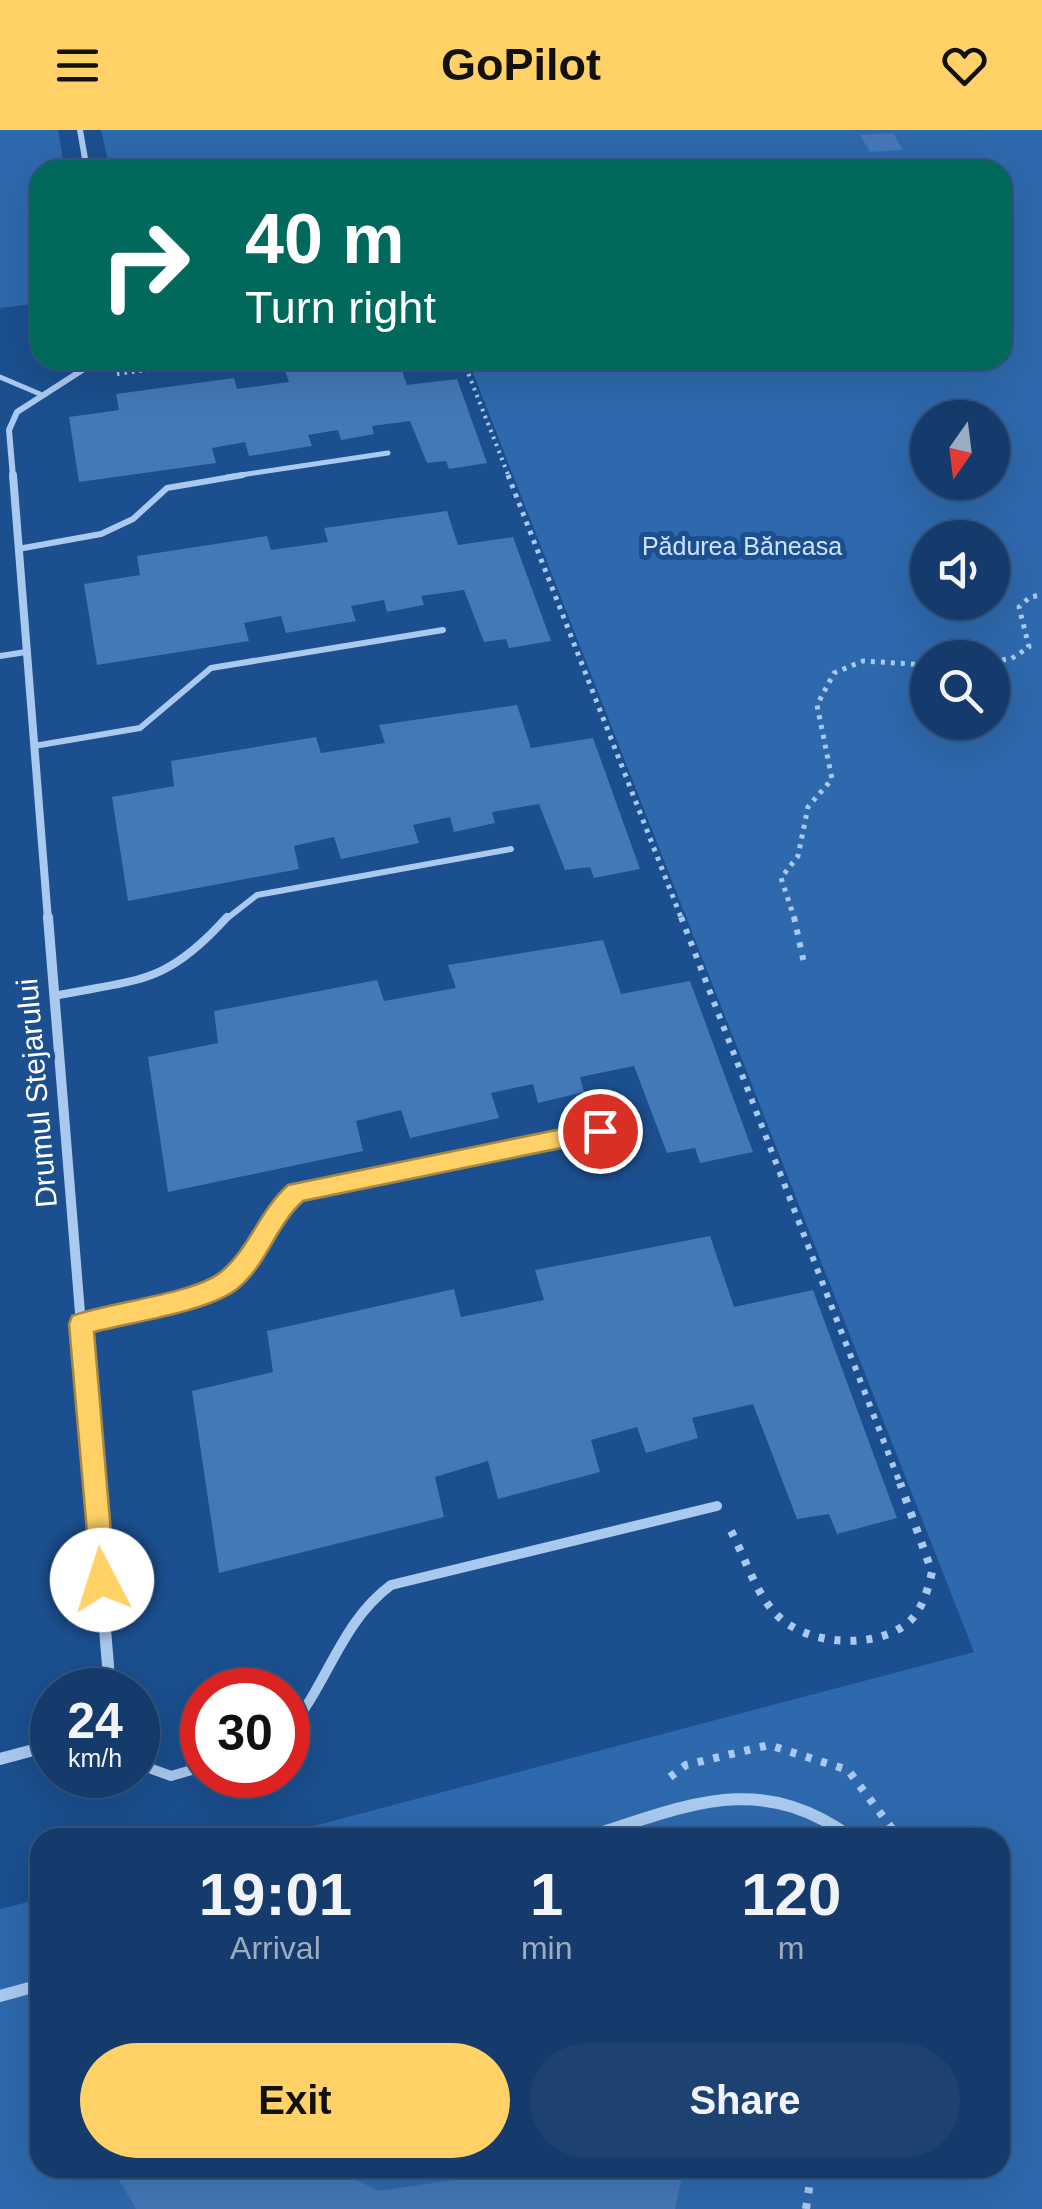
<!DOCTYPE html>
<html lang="en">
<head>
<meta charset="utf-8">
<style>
	body { margin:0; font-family:Arial,sans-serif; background:#1d4271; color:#f1f3f6; height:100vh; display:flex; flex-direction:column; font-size:38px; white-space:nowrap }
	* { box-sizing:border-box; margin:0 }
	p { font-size:32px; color:#9dadc1 }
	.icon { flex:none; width:55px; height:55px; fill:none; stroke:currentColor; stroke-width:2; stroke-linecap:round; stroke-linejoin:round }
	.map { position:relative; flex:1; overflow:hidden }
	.panel { position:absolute; left:30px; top:1698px; width:980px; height:350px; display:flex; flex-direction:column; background:#143b6b; border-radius:30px; box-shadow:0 10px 40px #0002,0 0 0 2px #33557e }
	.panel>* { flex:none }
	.banner { position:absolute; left:30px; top:30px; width:982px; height:210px; border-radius:30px; box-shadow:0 10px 40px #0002,0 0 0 2px #33557e; background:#00695c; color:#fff; overflow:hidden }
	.needle { width:65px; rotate:194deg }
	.buttons { position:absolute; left:910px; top:270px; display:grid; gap:20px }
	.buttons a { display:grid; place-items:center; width:100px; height:100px; border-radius:50%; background:#143b6b; box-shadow:0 10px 40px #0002,0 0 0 2px #33557e; font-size:50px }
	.speed { position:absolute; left:30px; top:1538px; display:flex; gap:20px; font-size:50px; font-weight:700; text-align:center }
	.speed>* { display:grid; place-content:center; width:130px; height:130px; border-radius:50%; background:#143b6b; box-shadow:0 10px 40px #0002,0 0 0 2px #33557e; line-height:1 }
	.speed small { font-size:25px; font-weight:400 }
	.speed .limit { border:15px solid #d22; background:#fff; color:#111 }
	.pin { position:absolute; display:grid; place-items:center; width:85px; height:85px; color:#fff; margin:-42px; border:5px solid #fff; border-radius:50%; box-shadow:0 2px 10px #0007 }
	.me { position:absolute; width:110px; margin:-55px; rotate:355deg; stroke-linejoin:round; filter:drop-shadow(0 0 8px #0008) }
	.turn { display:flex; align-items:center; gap:35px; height:210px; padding:0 50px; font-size:45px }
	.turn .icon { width:130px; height:130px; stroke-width:2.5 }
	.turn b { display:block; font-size:70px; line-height:85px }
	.eta { display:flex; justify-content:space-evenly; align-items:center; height:170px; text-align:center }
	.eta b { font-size:60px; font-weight:800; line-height:70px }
	.cta { display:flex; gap:20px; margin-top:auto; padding:20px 50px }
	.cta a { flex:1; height:115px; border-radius:60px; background:#ffd166; color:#111; font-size:40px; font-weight:800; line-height:115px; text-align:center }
	.cta a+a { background:#1d4271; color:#f1f3f6 }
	header { display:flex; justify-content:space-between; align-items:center; height:130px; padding:0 50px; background:#ffd166; color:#111; font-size:45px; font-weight:800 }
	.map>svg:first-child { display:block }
</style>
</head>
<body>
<header><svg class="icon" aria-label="menu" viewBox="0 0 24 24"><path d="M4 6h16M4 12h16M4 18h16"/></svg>GoPilot<svg class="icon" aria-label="heart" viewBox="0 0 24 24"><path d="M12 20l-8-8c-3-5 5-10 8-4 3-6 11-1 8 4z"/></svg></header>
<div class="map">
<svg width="1042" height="2079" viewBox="0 0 1042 2079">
	<rect width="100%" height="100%" fill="#1b4f8f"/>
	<g fill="#2e69ad" fill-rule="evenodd">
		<polygon points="0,0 58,0 65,40 40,40 40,173 0,178"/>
		<path d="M 101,0 L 1042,0 L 1042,2079 L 0,2079 L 0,1779 L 40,1769 L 40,2038 L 1000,2038 L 1000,1708 L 272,1707 L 974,1522 L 468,230 L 1002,230 L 1002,40 L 110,40 ZM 928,288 L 992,288 L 992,352 L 928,352 ZM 928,408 L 992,408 L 992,472 L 928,472 ZM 928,528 L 992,528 L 992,592 L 928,592 Z"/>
	</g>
	<g fill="#4478b7">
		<polygon points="893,3 903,20 870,22 860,5"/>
		<polygon points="377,230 398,230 407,255 457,249 487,333 449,339 446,331 427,333 410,291 372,296 374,304 341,310 338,300 308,305 312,316 249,326 245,312 212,318 216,333 79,352 69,287 119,280 116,264 234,248 237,259 289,252 285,241"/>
		<polygon points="447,381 458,415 513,407 551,511 509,518 506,509 484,512 464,460 421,466 424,475 387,482 384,470 351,476 356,491 286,503 281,486 244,493 249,511 97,535 84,454 140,445 137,426 267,406 271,420 328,412 324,398"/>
		<polygon points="517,575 531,618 593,608 640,739 594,748 590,737 565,740 539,674 492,682 495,693 454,702 450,687 413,695 419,713 341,729 334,707 294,716 299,739 128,771 112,667 174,656 171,631 316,607 321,623 385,613 379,595"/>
		<polygon points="603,810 621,864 690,851 753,1022 700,1033 695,1018 667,1023 634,936 580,947 584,962 538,973 533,954 491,963 499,988 410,1008 401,980 356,991 363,1021 168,1062 148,927 218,913 214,881 377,850 384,871 456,858 448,835"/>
		<polygon points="710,1106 734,1177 813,1160 897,1388 837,1404 829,1384 797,1389 753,1274 692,1288 698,1308 646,1323 637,1297 591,1310 600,1342 498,1369 488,1331 435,1347 444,1387 219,1443 192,1261 273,1242 267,1201 454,1159 461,1187 544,1170 535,1140"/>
		<polygon points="112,2038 333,2038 379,2061 453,2050 467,2038 684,2038 675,2079 136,2079"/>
	</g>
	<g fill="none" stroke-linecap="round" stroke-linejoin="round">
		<g stroke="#a9c9ee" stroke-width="4" stroke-dasharray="2.5 5" stroke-linecap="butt">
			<polyline points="463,230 509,347"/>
			<polyline points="117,244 228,230"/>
		</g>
		<g stroke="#a9c9ee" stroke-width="5" stroke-dasharray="4 6" stroke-linecap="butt">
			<polyline points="508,345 682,790"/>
			<polyline points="992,531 1011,529 1029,517 1019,477 1030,467 1042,465"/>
			<polyline points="795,790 781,748 798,726 808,677 832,649 817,575 834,543 863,531 928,535"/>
		</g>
		<g stroke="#a9c9ee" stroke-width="6" stroke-dasharray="5 8" stroke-linecap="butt">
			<polyline points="681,787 901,1356"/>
			<polyline points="794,787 804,833"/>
		</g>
		<g stroke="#a9c9ee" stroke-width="8" stroke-dasharray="6 10" stroke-linecap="butt">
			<path d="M 731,1401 C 745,1427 754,1460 775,1483 C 805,1516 876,1521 910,1491 C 923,1478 928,1459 932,1442 L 900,1353"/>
			<polyline points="670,1647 686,1635 769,1615 848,1640 899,1708"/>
			<polyline points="806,2079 812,2038"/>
		</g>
		<g stroke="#a9c9ee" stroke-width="5">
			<polyline points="0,247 40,264"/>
			<polyline points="227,347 388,323"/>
		</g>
		<g stroke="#a9c9ee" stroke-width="6">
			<polyline points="18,419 101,404 133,389 167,358 243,345"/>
			<polyline points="0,526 26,522"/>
			<polyline points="34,616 140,598 211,538 443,500"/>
			<polyline points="225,790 257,765 511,719"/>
		</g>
		<g stroke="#a9c9ee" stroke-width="8">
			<path d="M 54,866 C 139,849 166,855 227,787"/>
			<path d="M 81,1194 C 124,1183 204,1173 235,1142 C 259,1117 270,1085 297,1062 L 600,1001"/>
		</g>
		<g stroke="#a9c9ee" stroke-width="10">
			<path d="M 288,1601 C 328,1554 340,1493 391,1455 L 717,1376"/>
			<polyline points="138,1634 171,1646 202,1637"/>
		</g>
		<g stroke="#a9c9ee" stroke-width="6">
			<polyline points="80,0 87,40"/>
			<polyline points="13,347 9,300 17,282 98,230"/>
		</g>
		<polyline stroke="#a9c9ee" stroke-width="8" points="13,345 48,790"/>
		<polyline stroke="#a9c9ee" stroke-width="10" points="48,787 94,1356"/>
		<g stroke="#a9c9ee" stroke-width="12">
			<polyline points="93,1353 110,1560"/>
			<polyline points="0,1629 52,1615"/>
			<path d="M 584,1708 C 685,1677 757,1639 852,1708"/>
			<polyline points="0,1866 40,1855"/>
		</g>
	</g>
	<path fill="#ffd166" stroke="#a68842" stroke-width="2.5" d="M 600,991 L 611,1001 L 600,1010 L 303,1071 C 275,1096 267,1135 237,1159 C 207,1182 132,1192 94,1202 L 115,1450 L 111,1460 L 102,1464 L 92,1460 L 69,1194 L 72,1186 C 109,1172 196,1164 222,1141 C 250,1117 260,1080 288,1055 Z"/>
	<g text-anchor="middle" stroke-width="10" stroke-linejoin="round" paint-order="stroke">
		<g font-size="25" fill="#cfe3fa" stroke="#1b4f8f">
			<text x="742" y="425">Pădurea Băneasa</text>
		</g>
		<g font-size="30" fill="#fff" stroke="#1b4f8f">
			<text transform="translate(37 963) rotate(-95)" y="10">Drumul Stejarului</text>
		</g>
	</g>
</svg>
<div class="buttons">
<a><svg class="needle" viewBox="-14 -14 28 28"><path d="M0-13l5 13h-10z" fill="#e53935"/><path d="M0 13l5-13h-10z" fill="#9dadc1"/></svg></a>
<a><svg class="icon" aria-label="sound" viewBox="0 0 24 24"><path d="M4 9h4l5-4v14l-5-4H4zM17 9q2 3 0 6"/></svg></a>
<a><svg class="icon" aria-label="search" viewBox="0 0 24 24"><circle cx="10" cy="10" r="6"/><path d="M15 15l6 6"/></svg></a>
</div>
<div class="speed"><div>24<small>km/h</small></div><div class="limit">30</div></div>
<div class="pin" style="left:600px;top:1001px;background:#d93025"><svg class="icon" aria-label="arrive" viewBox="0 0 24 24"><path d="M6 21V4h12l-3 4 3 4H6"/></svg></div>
<svg class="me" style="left:102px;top:1450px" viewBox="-20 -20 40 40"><circle r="19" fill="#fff"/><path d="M0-13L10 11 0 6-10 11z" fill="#ffd166"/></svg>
<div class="banner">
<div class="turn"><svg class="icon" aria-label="right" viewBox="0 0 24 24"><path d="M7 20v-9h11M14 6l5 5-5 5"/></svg><div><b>40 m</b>Turn right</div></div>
</div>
<section class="panel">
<div class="eta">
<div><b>19:01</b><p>Arrival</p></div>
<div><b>1</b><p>min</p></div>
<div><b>120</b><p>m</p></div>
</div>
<div class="cta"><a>Exit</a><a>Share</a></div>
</section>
</div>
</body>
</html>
